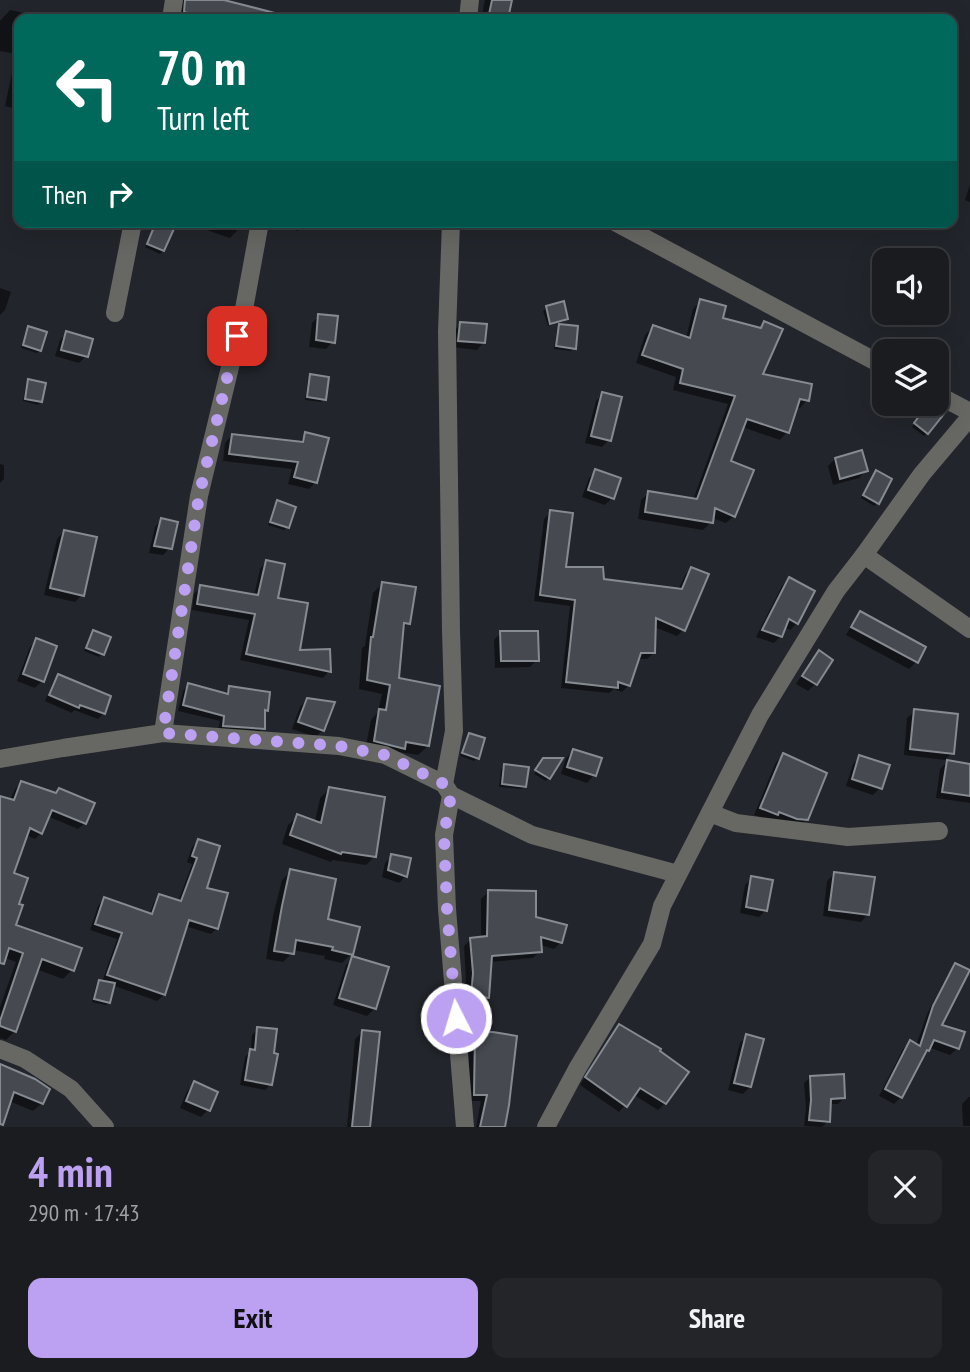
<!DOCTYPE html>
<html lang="en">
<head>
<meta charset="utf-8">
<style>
	body { margin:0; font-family:"PT Sans Narrow",sans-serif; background:#232529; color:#f1f3f6; height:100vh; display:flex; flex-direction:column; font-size:26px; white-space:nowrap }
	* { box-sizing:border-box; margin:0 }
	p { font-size:23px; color:#9fa1a5 }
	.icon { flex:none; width:38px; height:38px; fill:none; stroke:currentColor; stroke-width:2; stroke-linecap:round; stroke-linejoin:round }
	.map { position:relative; height:1127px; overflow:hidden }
	.panel { display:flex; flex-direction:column; background:#1a1c20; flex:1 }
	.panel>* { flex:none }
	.banner { position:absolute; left:14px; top:14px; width:943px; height:214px; border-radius:14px; box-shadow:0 7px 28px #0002,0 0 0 2px #383a3e; background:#00695c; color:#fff; overflow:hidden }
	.controls { position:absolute; left:872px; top:248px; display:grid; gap:14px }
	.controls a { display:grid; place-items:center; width:77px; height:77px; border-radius:14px; background:#1a1c20; box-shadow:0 7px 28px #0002,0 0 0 2px #383a3e; font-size:35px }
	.pin { position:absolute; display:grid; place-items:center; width:60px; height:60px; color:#fff; margin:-30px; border-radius:14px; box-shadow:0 4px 10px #0006 }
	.me { position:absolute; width:77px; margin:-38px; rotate:355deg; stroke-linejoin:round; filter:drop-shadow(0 0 5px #0008) }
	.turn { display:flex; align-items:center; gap:24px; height:147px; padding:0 28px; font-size:32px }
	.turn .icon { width:91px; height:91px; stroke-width:2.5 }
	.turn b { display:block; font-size:49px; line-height:60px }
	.then { display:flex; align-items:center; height:66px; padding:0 28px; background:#0003; gap:14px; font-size:26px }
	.round { display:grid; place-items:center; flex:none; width:74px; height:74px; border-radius:14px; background:#232529 }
	.head { display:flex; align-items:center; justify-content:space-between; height:119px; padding:0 28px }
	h1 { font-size:42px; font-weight:800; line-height:52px; color:#bca0f2 }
	.action { display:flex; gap:14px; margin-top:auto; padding:14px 28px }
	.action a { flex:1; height:80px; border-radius:14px; background:#bca0f2; color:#111; font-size:28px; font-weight:800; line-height:80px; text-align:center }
	.action a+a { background:#232529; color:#f1f3f6 }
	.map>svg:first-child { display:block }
</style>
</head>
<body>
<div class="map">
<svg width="970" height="1127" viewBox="0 0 970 1127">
	<rect width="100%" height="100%" fill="#22252b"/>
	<g fill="#0007">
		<polygon points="175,0 217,0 277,16 276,19 174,19"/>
		<polygon points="485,0 510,0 507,19 481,19"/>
		<polygon points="10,10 52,19 19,19 19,110 5,106 16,54 0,51 0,21"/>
		<polygon points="970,184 970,202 965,200"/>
		<polygon points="157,222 163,250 160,254 145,247"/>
		<polygon points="183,222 240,222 237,231 230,238"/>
		<polygon points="287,222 304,222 303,226 298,231 285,227"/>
		<polygon points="0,288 11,292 5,310 0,315"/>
		<polygon points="700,301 721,319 758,330 765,323 761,376 807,400 800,408 796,407 787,432 780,440 742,427 729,462 734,516 726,523 712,518 711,522 703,530 638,519 641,500 649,493 693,500 728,404 673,390 676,377 636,363 645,335 653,327 686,338 693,309"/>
		<polygon points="547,308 566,319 563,322 548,326 543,311"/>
		<polygon points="319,316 333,342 326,349 309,347 312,323"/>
		<polygon points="461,323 484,342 477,350 452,347 454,331"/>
		<polygon points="560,326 574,348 571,351 554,349 557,329"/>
		<polygon points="29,328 40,350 37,353 21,348 26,331"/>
		<polygon points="67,333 86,356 79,363 55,356 60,340"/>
		<polygon points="311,376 324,399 321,402 305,400 308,379"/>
		<polygon points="29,381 41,402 38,405 23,401 26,384"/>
		<polygon points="603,394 609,440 602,447 585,443 596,401"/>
		<polygon points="927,408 927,433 924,436 912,427"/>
		<polygon points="306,434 316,482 309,489 288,484 292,469 223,461 225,443 232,435 298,443"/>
		<polygon points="835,459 866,471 859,478 833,485 828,466"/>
		<polygon points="0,464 4,465 4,479 0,483"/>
		<polygon points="596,471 612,498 605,505 582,497 589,478"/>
		<polygon points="874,476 877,503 874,506 861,498"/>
		<polygon points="277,502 287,527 284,530 268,525 274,505"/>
		<polygon points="551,512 564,569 602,581 678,590 685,575 691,569 683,630 677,636 654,627 654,653 647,659 638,659 629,685 622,692 614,689 609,693 561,688 570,606 534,601 544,519"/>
		<polygon points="161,520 170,548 163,555 149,553 155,527"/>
		<polygon points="64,531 82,595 75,602 44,595 57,539"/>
		<polygon points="266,562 276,600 298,651 329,671 323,678 240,660 249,620 192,610 194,594 201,587 254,596 260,569"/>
		<polygon points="789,579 797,623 790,630 784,627 781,636 774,643 756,637 782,586"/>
		<polygon points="382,584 409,623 401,630 397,680 428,746 418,755 399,752 394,757 365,750 371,720 378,712 382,694 359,689 362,648 365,646 373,593"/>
		<polygon points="861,614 924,648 916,662 909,669 846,635 854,621"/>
		<polygon points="93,632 102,654 99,657 84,651 90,635"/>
		<polygon points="501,633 537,660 530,667 495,668 494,640"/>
		<polygon points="37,640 42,681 35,688 17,681 30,647"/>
		<polygon points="819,652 831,660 815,684 808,691 796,684 812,659"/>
		<polygon points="59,676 104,713 98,719 74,710 72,713 45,701 53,682"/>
		<polygon points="189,685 223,694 230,688 266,710 263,713 263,728 257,734 218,731 220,721 178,711 183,691"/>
		<polygon points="307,700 323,730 316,737 292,729 300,707"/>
		<polygon points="915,711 952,753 945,760 904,755 907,718"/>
		<polygon points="470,735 477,758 474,761 460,756 466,738"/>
		<polygon points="573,751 594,775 587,783 561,774 566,758"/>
		<polygon points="783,755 806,820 799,827 789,826 772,819 769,821 754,815 776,762"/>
		<polygon points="860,757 880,788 873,795 846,786 853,764"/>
		<polygon points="560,760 546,781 534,774 541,763"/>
		<polygon points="947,762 970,766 970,803 936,798 940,769"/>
		<polygon points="505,766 525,786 522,789 499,787 501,769"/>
		<polygon points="21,783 55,794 59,790 85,823 78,829 47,816 41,833 35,839 26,835 9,873 17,905 14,926 72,970 63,979 36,969 15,1031 6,1040 0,1038 0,1007 16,962 0,956 0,798 10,801 15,789"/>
		<polygon points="329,789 375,856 366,865 332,860 331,862 282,844 288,825 298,816 315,822 320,798"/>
		<polygon points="198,841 204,889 217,928 211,934 185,926 164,995 157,1001 112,985 109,1002 106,1005 92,1002 96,985 99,982 102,982 117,939 90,930 98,906 104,899 149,915 154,902 160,896 178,902 192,864 187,862 192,847"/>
		<polygon points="392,856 406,876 399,883 382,877 385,863"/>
		<polygon points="291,871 351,954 342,963 324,959 325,956 293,950 292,953 283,962 266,959 273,916 282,880"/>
		<polygon points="834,874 868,914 861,922 823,916 827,881"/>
		<polygon points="752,878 766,910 759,917 740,913 745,885"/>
		<polygon points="488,892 534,919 561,942 554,949 540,945 540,951 533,958 490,962 487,997 481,1004 465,1003 466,981 464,946 470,940 481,939 481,899"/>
		<polygon points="353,958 374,1009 367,1016 333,1005 346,965"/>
		<polygon points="956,965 940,1026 958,1048 950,1055 928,1047 901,1097 894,1104 879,1096 903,1049 910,1042 916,1046 927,1014 949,972"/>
		<polygon points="619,1026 665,1103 658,1110 634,1095 619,1112 580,1085 613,1033"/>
		<polygon points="258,1029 271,1084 265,1090 240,1085 245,1057 251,1051 252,1035"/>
		<polygon points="362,1032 368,1127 347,1127 355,1039"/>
		<polygon points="476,1034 503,1127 476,1127 481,1101 468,1101 469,1041"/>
		<polygon points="747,1036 750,1087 743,1094 728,1090 740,1043"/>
		<polygon points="0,1066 42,1103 33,1111 9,1101 1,1127"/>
		<polygon points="810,1077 844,1098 838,1104 829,1104 828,1121 822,1127 804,1126 806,1107 804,1083"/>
		<polygon points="194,1084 208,1110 201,1117 180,1108 187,1091"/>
		<polygon points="969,1097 970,1097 970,1126 963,1126 962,1104"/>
	</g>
	<g fill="#464a50" stroke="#868b92" stroke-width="2">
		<polygon points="185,0 224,0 275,13 275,19 190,19 191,14 184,12"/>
		<polygon points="492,0 512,0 508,19 488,19"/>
		<polygon points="156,222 177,222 164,251 147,244"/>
		<polygon points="700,299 726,306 723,318 761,328 764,321 783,329 763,374 812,384 809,401 800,399 789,433 747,419 731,461 754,470 735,517 715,508 713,523 645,512 648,491 697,499 735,396 680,383 683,369 642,355 653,325 690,338"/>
		<polygon points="564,301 568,319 550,324 546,306"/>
		<polygon points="318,314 338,316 335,343 316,340"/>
		<polygon points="460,322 487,324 485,343 458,341"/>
		<polygon points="559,324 578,326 576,349 556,346"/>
		<polygon points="28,326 47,332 41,351 23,345"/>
		<polygon points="66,331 93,339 88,357 61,350"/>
		<polygon points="310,374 329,377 326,400 307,397"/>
		<polygon points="28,379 46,383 42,402 25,399"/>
		<polygon points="602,392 622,397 611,441 591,436"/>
		<polygon points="928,404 933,405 944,414 928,434 914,423"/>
		<polygon points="305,432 329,438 317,483 294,477 298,462 229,454 232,434 303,442"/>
		<polygon points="862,450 868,471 840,479 835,458"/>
		<polygon points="595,469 621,478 614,499 588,490"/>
		<polygon points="876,470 892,479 879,504 863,495"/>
		<polygon points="277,500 296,507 289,528 270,522"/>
		<polygon points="550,510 573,513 566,567 603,567 604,579 682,589 691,567 709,574 685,631 656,618 655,653 641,653 630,686 618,682 618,688 566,682 575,600 540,595"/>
		<polygon points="161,518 178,522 172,549 154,546"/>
		<polygon points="64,530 97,537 84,596 50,588"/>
		<polygon points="266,560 285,564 278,598 308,603 300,650 330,649 331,672 246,654 255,614 197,604 200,585 258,595"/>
		<polygon points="789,577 815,591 798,624 789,619 782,637 762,630"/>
		<polygon points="382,582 416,587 410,624 404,623 399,678 440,686 429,746 406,742 405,749 374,741 379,709 386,710 390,685 367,680 371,637 373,637"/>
		<polygon points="860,611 926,647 918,663 851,627"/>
		<polygon points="93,630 111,637 104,655 86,648"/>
		<polygon points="500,631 538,631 539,661 501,661"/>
		<polygon points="36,638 57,646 44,682 23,674"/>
		<polygon points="819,650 833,660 817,685 802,676"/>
		<polygon points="58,674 111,696 105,714 80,705 79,708 49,695"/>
		<polygon points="188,683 228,694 229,686 270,692 268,711 265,710 265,729 223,726 224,716 183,705"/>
		<polygon points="307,698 335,702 324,731 298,722"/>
		<polygon points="914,709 958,714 954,754 910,749"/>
		<polygon points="469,733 485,738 479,759 462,753"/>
		<polygon points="573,749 602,758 596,776 567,767"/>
		<polygon points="783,753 827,773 808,820 797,819 779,812 778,815 760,808"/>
		<polygon points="859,755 890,765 882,789 852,779"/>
		<polygon points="543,758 563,758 550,779 535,770"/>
		<polygon points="947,760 970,764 970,796 942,792"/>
		<polygon points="504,764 529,767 526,787 502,784"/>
		<polygon points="21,781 56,793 59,788 95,803 86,824 52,810 42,834 30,828 14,873 28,878 19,904 23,905 16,925 82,948 74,971 42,959 16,1032 0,1026 0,1021 23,953 9,948 4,964 0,963 0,796 14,800"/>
		<polygon points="329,787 385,797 376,857 342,852 341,854 290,835 297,814 321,823"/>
		<polygon points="198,839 220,846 207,888 228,893 218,929 189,920 165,995 107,975 122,933 95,924 104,897 152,914 159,894 181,901 197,858 192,856"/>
		<polygon points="391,854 411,858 407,877 388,870"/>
		<polygon points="290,869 336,879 328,919 360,927 353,955 332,950 333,947 296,940 294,954 274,951 282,906"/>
		<polygon points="834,872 875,877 869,915 829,910"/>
		<polygon points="751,876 773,880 767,911 746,907"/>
		<polygon points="488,890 536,891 536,917 567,925 562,943 541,937 542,952 492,956 489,998 471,996 473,973 470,938 487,936"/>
		<polygon points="352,956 389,967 376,1009 339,998"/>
		<polygon points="955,963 970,970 942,1025 965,1032 959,1049 934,1040 929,1051 927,1050 902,1098 885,1089 910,1040 920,1046 933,1006"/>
		<polygon points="99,980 115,983 110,1003 94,999"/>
		<polygon points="619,1024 661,1049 660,1051 689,1072 666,1104 640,1088 627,1107 585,1077"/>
		<polygon points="257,1027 277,1029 274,1053 278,1054 272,1085 245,1080 250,1049 255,1050"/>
		<polygon points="362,1030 380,1032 370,1127 352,1127"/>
		<polygon points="475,1032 493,1032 517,1036 509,1105 505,1127 480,1127 487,1095 474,1095"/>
		<polygon points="746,1034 764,1039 751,1087 734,1083"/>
		<polygon points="0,1064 35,1079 50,1089 43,1104 14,1092 3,1125 0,1124"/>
		<polygon points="844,1074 845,1098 831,1099 830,1122 809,1120 811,1100 810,1076"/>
		<polygon points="194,1081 218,1092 210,1111 186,1101"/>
	</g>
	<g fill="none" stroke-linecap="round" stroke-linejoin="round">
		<g stroke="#676864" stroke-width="18">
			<polyline points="171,19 174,0"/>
			<polyline points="468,19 470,0"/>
			<polyline points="451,222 447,332 451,631 454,731 444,784 451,795 532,835 678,874"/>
			<polyline points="615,222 884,366"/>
			<polyline points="115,313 133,222"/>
			<polyline points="936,394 970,412"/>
			<polyline points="864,555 970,629"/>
			<polyline points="163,733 199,496 244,309 260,222"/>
			<polyline points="0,759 63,748 163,733 339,746 385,755 444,784"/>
			<polyline points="451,795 444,835 447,909 465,1127"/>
			<polyline points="710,813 736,823 848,837 939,831"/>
			<polyline points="0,1049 25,1059 71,1089 105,1127"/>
			<polyline points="546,1127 577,1069 652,944 662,906 760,715 836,591 864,555 922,474 970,417"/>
		</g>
	</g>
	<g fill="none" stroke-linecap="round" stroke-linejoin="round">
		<polyline stroke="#bca0f2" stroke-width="12" stroke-dasharray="0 21.6" points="237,336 199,496 163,733 339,746 385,755 444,784 451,795 444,835 447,909 456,1018"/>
	</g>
</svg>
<div class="controls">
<a><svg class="icon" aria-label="sound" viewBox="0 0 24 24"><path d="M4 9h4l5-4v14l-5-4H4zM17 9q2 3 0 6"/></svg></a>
<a><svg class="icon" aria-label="layers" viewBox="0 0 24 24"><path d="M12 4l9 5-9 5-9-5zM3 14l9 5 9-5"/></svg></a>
</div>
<div class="pin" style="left:237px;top:336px;background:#d93025"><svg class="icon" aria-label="arrive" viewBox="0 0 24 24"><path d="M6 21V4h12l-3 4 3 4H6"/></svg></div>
<svg class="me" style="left:456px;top:1018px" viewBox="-20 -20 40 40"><circle r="17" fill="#bca0f2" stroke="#fff" stroke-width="3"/><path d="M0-11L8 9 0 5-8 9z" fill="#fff"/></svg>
<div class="banner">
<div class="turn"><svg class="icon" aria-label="left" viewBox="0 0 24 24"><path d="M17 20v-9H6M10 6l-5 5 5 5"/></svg><div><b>70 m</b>Turn left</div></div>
<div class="then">Then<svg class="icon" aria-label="right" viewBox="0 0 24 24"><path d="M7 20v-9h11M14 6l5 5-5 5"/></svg></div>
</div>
</div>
<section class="panel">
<div class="head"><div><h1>4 min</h1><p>290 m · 17:43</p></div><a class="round"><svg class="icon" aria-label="close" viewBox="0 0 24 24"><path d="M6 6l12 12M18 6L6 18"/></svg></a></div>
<div class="action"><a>Exit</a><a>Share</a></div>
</section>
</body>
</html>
